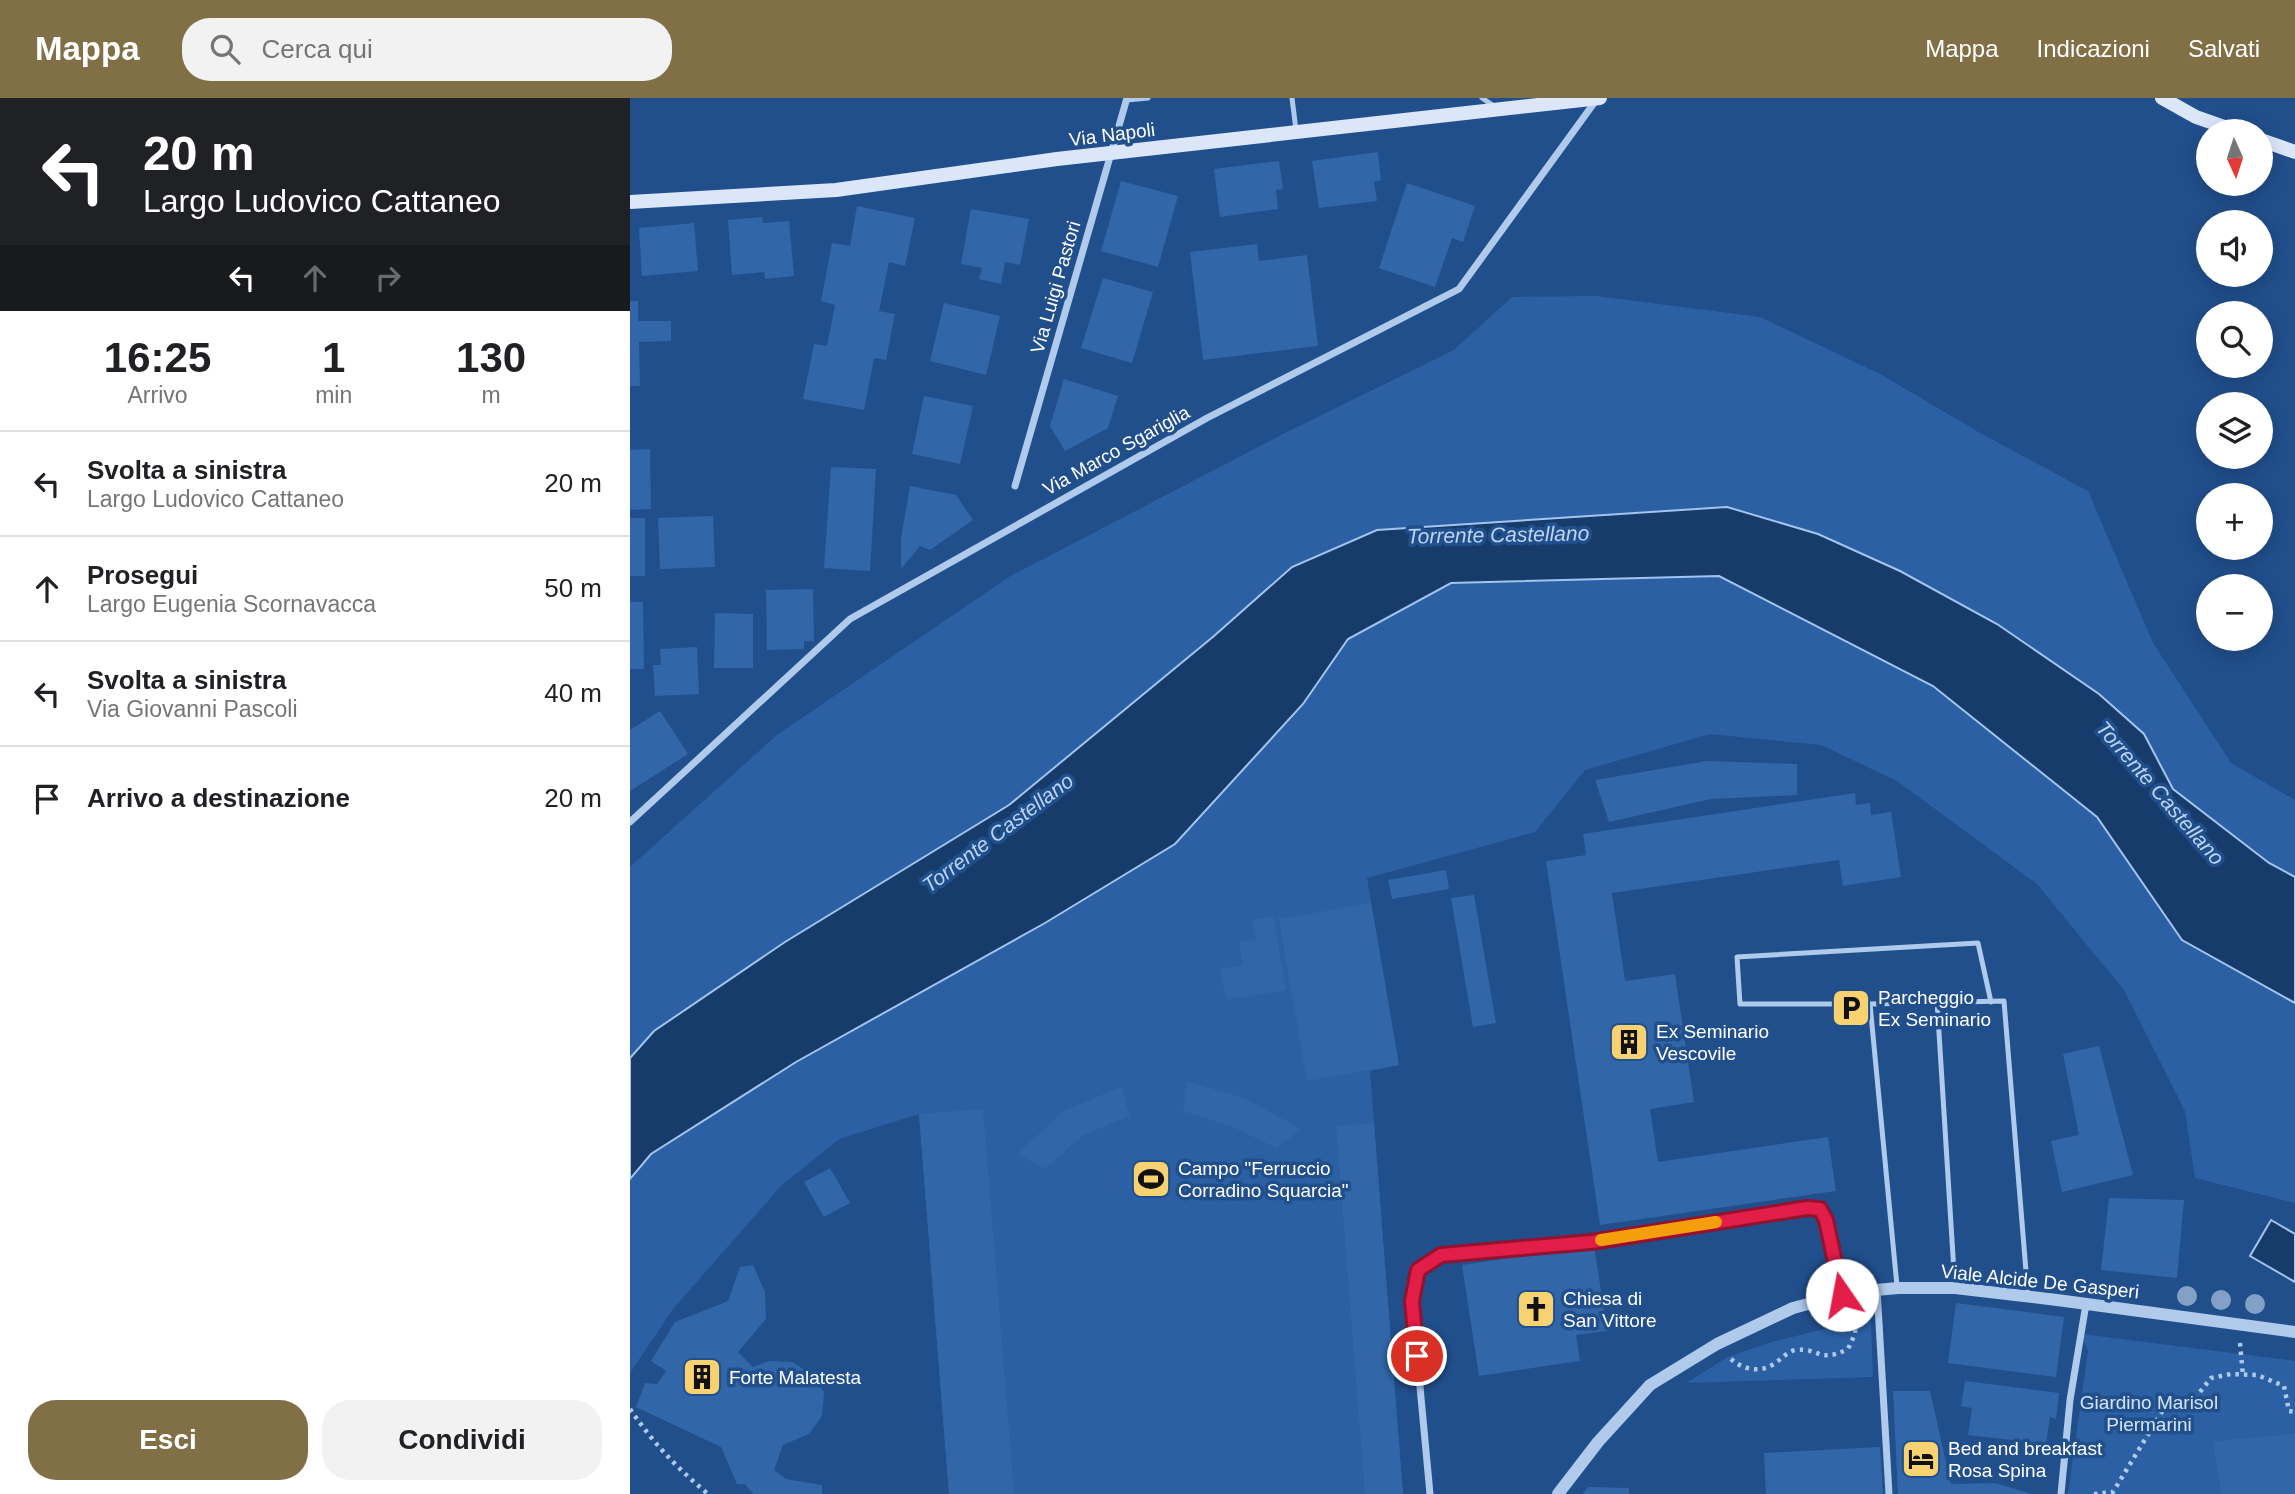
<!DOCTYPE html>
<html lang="it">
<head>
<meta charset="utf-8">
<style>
	body { margin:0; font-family:Arial,sans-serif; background:#f2f2f2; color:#202124; height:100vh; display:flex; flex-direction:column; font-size:26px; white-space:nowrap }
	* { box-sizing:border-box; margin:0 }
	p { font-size:23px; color:#757577 }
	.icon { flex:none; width:38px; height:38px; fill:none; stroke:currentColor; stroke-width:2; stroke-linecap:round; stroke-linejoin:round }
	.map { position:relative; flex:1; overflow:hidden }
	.drawer { display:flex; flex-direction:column; background:#fff; width:630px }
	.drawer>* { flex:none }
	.top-card { background:#202124; color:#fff; overflow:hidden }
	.needle { width:46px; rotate:177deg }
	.buttons { position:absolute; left:1566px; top:21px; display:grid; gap:14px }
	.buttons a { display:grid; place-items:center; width:77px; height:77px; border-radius:50%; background:#fff; box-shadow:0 4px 18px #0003; font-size:35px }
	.pin { position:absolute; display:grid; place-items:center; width:60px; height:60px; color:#fff; margin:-30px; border:4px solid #fff; border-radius:50%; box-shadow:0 2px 7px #0007 }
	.me { position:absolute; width:77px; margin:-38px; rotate:348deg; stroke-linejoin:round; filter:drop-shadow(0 0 5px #0008) }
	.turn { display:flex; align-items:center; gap:24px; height:147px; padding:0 28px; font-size:32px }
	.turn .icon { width:91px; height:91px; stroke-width:2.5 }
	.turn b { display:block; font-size:49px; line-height:60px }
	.lanes { display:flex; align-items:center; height:66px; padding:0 28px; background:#0003; justify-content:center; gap:35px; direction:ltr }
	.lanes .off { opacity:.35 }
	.eta { display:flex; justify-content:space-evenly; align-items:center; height:119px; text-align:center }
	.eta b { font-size:42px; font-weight:600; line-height:49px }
	.cta { display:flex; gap:14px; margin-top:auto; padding:14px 28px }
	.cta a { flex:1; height:80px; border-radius:28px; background:#817046; color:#fff; font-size:28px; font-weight:600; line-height:80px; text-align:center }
	.cta a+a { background:#f2f2f2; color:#202124 }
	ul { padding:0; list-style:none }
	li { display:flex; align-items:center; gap:21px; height:105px; padding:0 28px; border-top:2px solid #e0e0e0 }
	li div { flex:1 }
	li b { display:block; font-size:26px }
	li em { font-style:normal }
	header { display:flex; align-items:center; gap:42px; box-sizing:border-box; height:98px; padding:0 35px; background:#817046; color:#fff }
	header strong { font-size:33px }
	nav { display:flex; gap:38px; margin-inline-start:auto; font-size:24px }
	.search { width:490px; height:63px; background:#f2f2f2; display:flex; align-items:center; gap:18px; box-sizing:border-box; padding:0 24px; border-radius:28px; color:#757577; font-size:26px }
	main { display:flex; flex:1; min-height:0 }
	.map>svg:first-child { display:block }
</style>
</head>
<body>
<header>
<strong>Mappa</strong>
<div class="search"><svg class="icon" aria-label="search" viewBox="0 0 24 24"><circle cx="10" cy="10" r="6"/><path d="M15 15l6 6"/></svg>Cerca qui</div>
<nav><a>Mappa</a><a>Indicazioni</a><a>Salvati</a></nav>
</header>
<main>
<section class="drawer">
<div class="top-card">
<div class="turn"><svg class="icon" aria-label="left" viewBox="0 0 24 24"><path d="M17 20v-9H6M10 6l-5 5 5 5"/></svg><div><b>20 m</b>Largo Ludovico Cattaneo</div></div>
<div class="lanes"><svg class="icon" aria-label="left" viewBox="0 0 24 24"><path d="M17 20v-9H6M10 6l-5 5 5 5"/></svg><svg class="icon off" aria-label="ahead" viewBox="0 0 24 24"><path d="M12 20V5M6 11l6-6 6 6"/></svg><svg class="icon off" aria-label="right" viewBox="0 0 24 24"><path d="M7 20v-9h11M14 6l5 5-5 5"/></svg></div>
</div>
<div class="eta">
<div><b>16:25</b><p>Arrivo</p></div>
<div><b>1</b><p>min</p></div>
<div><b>130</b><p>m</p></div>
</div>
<ul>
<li><svg class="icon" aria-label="left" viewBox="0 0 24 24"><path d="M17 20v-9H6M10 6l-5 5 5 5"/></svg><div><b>Svolta a sinistra</b><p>Largo Ludovico Cattaneo</p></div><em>20 m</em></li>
<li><svg class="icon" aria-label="ahead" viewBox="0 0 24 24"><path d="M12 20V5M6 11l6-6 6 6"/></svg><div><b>Prosegui</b><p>Largo Eugenia Scornavacca</p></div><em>50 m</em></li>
<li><svg class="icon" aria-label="left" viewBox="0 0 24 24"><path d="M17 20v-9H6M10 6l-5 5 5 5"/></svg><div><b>Svolta a sinistra</b><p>Via Giovanni Pascoli</p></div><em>40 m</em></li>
<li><svg class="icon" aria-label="arrive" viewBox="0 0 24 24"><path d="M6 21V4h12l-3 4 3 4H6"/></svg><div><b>Arrivo a destinazione</b></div><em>20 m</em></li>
</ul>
<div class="cta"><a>Esci</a><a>Condividi</a></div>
</section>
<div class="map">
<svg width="1665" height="1396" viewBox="0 0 1665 1396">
	<rect width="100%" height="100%" fill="#214f8c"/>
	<g fill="#2b61a4">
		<polygon points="966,198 1130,219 1252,277 1350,335 1458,393 1523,545 1601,665 1665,702 1665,779 1639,765 1543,691 1514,636 1469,596 1367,526 1270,473 1188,436 1097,409 747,432 662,469 584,538 379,707 155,844 24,933 0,960 0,769 147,637 379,479 655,335 824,252 882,199"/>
		<polygon points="1089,477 1303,588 1467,719 1552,842 1665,905 1665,1105 1565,1080 1555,1013 1494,892 1407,786 1267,683 1191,647 1080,636 955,672 905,734 737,780 769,967 740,973 773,1396 319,1396 289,1016 209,1041 151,1088 43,1211 0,1275 0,1081 21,1056 166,964 415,825 545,746 673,606 718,541 821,485"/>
		<polygon points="1227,1223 1241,1223 1243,1279 1056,1285 1098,1259 1142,1244"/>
		<polygon points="1451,1236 1665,1263 1665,1335 1584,1343 1591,1396 1438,1396 1458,1253"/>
	</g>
	<g fill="#173b6b" stroke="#a3c5ed" stroke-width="2">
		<polygon points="1097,409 1188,436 1270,473 1367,526 1469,596 1514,636 1543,691 1639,765 1665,779 1665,905 1552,842 1467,719 1303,588 1089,478 821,485 718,541 673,606 545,746 415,825 166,964 21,1056 0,1081 0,960 24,933 155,844 379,707 584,538 662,469 747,432"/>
		<polygon points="1641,1122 1665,1136 1665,1184 1620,1158"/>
	</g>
	<g fill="#3166a9">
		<polygon points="748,54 751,82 744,84 747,103 689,110 682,63"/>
		<polygon points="649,63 653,91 646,92 648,111 590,119 584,71"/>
		<polygon points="491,83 548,98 528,169 471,153"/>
		<polygon points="777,85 845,108 833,144 822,140 805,189 749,170"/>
		<polygon points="227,108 285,120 275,168 259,164 249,213 265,216 256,262 244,260 234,312 173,301 184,246 197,248 205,207 191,203 202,145 220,148"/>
		<polygon points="341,111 399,121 390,167 375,164 371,186 349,181 352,170 331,166"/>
		<polygon points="132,119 133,125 159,123 164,178 135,181 134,174 102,177 98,122"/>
		<polygon points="64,125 68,173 12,178 9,130"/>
		<polygon points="627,146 629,163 677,157 688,248 573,262 560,154"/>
		<polygon points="473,180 523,194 502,265 451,250"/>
		<polygon points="0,203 8,203 8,223 41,223 41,243 9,244 10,288 0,288"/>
		<polygon points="314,205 370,218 356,277 300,263"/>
		<polygon points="434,281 488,298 478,330 435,353 420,328"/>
		<polygon points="294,298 343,308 330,366 282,356"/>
		<polygon points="20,351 21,411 0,412 0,352"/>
		<polygon points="201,369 246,371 240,473 194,470"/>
		<polygon points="280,388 326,397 343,422 300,452 290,448 271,471 271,441"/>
		<polygon points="83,418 85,469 30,471 28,420"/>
		<rect x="0" y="420" width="15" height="58"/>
		<polygon points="183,491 184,543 174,543 174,551 137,552 136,492"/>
		<polygon points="0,504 13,504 14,571 0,571"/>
		<polygon points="85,515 123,516 123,570 84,570"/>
		<polygon points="67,549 69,596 25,598 23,567 31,567 30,551"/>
		<polygon points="30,613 58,656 0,693 0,632"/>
		<polygon points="1077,663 1167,666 1167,697 1081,701 979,724 965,682"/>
		<polygon points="1225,695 1226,707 1240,705 1241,717 1261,714 1271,779 1213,788 1209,762 982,795 995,883 1045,876 1064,1004 1020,1011 1028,1064 1198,1039 1206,1093 970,1127 916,763 956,757 953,736"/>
		<polygon points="816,772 819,791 762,801 758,782"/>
		<polygon points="844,797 866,925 843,929 821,800"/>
		<polygon points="741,805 769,967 677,983 649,821"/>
		<polygon points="643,818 656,892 596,902 590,871 613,867 609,844 626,842 622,822"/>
		<polygon points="1469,948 1503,1077 1432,1094 1421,1043 1449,1037 1433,956"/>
		<polygon points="557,983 616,1001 671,1031 646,1050 601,1028 553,1013"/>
		<polygon points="491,989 500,1018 453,1037 415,1071 388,1056 433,1013"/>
		<polygon points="353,1011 384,1396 319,1396 289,1016"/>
		<polygon points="744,1025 756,1182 773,1396 735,1396 715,1140 706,1028"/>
		<polygon points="200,1070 220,1105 194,1119 174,1084"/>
		<polygon points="1479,1100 1554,1102 1547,1180 1471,1172"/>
		<polygon points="964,1147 977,1233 946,1237 950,1263 849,1278 832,1167"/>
		<polygon points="123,1167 135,1194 136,1221 108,1254 123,1269 139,1263 163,1264 183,1278 194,1294 192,1318 179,1336 153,1347 144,1372 156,1381 192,1387 192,1396 123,1396 115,1386 107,1386 91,1349 6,1309 15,1285 27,1286 36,1273 21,1263 45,1224 98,1203 110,1169"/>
		<polygon points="1326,1205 1434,1219 1426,1279 1318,1265"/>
		<polygon points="1335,1283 1429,1295 1426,1321 1420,1319 1416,1346 1338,1337 1342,1310 1331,1308"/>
		<polygon points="1263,1293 1300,1293 1321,1386 1365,1385 1402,1396 1268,1396"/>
		<polygon points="1665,1335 1665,1396 1591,1396 1583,1343"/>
		<polygon points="1250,1349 1253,1396 1136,1396 1134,1355"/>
		<polygon points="958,1389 999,1390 999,1396 953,1396"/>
	</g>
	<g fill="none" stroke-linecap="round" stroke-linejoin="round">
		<g stroke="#afcaeb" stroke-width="4.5" stroke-dasharray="3.5 5" stroke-linecap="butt">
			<polyline points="1610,1245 1613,1278"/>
			<path d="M 1101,1261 C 1112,1271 1129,1275 1142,1267 C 1150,1263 1156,1254 1165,1252 C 1190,1249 1187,1266 1218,1251 L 1225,1236 L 1226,1215"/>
			<polyline points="1458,1303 1559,1308 1581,1280 1601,1276 1627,1277 1654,1288 1659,1313 1665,1314"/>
			<path d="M 0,1311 C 24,1346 46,1369 78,1396"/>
			<polyline points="1464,1396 1483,1394 1536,1307"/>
		</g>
		<g stroke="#afcaeb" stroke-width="5">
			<polyline points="662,0 666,32"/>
			<polyline points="852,0 864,8"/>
			<polyline points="497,2 518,0"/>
			<polyline points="1307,903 1325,1190"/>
			<polyline points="1240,906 1110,906 1107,859 1348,845 1361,904"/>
			<polyline points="788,1173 811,1157 961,1144 1177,1110 1190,1111 1196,1122 1212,1195"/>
			<polyline points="1267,1188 1240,906 1374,903 1398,1198"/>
		</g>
		<g stroke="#afcaeb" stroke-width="7">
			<polyline points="385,388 497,0"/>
			<polyline points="0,724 220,521 577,320 829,191 967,1"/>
			<polyline points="788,1173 782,1203 800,1396"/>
			<polyline points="1247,1191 1259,1396"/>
			<polyline points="1431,1396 1440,1302 1456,1206"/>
		</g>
		<polyline stroke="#afcaeb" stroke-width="12" points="928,1396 968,1344 1020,1287 1087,1246 1163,1210 1224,1194 1268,1190 1325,1190 1427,1202 1665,1234"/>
		<g stroke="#dbe7f9" stroke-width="14">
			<polyline points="1532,0 1566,19 1606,33"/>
			<polyline points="1631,42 1665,54"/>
			<polyline points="0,104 206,92 427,61 970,0"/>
		</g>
	</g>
	<g fill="#83a1c7">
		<circle cx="1557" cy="1198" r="10"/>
		<circle cx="1591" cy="1202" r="10"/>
		<circle cx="1625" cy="1206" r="10"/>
	</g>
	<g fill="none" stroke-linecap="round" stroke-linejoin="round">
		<g stroke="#92132f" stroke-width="18">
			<polyline id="route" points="787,1258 782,1203 788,1172 811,1157 961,1144 1177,1110 1190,1111 1196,1122 1212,1197"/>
		</g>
		<use href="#route" stroke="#e11d48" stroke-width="12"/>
		<polyline stroke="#f59e0b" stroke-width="12" points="971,1142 1086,1124"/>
	</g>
	<defs>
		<g id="parking-square" transform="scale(2.0125)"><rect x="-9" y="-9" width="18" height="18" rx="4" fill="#f8d170" stroke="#214f8c"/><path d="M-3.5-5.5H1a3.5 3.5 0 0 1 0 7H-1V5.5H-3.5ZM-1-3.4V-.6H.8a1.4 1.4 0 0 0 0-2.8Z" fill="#111"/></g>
		<g id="building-square" transform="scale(2.0125)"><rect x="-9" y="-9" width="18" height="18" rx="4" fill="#f8d170" stroke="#214f8c"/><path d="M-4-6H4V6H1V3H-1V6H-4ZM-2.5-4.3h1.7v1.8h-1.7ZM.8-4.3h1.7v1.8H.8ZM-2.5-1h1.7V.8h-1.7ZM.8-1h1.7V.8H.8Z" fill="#111"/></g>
		<g id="stadium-square" transform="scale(2.0125)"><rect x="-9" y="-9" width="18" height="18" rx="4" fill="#f8d170" stroke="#214f8c"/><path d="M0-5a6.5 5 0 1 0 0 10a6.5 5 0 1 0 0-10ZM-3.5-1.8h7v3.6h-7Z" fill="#111"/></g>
		<g id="church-square" transform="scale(2.0125)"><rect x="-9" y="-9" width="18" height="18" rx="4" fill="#f8d170" stroke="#214f8c"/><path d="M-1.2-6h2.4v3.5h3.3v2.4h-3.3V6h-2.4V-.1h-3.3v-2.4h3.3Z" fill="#111"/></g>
		<g id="hotel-square" transform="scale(2.0125)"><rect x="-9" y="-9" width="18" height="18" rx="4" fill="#f8d170" stroke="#214f8c"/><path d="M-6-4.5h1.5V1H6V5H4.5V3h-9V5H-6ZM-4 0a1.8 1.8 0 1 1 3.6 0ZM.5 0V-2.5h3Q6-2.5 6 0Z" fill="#111"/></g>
	</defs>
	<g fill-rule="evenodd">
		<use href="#parking-square" x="1221" y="910"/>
		<use href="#building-square" x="999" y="944"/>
		<use href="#stadium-square" x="521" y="1081"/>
		<use href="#church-square" x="906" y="1211"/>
		<use href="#building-square" x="72" y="1279"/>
		<use href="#hotel-square" x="1291" y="1361"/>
	</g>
	<g text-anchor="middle" stroke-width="7" stroke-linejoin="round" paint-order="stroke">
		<g font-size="19" fill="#fff" stroke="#214f8c">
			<text transform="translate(482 36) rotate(-7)" y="7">Via Napoli</text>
			<text transform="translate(425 189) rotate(-74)" y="7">Via Luigi Pastori</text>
			<text transform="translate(486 352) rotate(-29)" y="7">Via Marco Sgariglia</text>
			<text transform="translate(1410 1183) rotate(6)" y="7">Viale Alcide De Gasperi</text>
		</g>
		<g font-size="19" fill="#fff" stroke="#214f8c" text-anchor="start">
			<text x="1248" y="906">Parcheggio<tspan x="1248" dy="22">Ex Seminario</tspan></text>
			<text x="1026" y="940">Ex Seminario<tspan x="1026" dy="22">Vescovile</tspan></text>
			<text x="548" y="1077">Campo "Ferruccio<tspan x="548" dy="22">Corradino Squarcia"</tspan></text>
			<text x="933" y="1207">Chiesa di<tspan x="933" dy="22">San Vittore</tspan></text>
			<text x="99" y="1286">Forte Malatesta</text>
			<text x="1318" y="1357">Bed and breakfast<tspan x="1318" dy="22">Rosa Spina</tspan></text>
		</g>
		<g font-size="19" fill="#d4e4f8" stroke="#214f8c">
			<text x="1519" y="1311">Giardino Marisol<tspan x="1519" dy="22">Piermarini</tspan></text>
		</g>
		<g font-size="21" font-style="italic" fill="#bbd4f2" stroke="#214f8c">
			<text transform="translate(868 437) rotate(-1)" y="7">Torrente Castellano</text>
			<text transform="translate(1530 695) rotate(49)" y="7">Torrente Castellano</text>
			<text transform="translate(368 735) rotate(-37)" y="7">Torrente Castellano</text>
		</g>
	</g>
</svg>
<div class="buttons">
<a><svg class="needle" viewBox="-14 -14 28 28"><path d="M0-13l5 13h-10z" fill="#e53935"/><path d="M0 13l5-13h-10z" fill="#757577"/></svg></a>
<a><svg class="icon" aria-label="sound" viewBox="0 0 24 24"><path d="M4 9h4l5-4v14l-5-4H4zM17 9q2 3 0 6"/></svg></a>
<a><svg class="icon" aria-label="search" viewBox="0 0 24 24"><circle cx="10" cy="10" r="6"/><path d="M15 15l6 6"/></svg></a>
<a><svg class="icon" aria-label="layers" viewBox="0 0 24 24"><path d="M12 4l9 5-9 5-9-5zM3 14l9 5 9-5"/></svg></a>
<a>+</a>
<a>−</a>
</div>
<div class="pin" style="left:787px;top:1258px;background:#d93025"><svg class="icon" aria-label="arrive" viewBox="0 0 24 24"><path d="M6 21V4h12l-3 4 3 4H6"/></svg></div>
<svg class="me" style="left:1212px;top:1197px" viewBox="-20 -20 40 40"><circle r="19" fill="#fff"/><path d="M0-13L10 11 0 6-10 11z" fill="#e11d48"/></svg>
</div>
</main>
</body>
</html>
